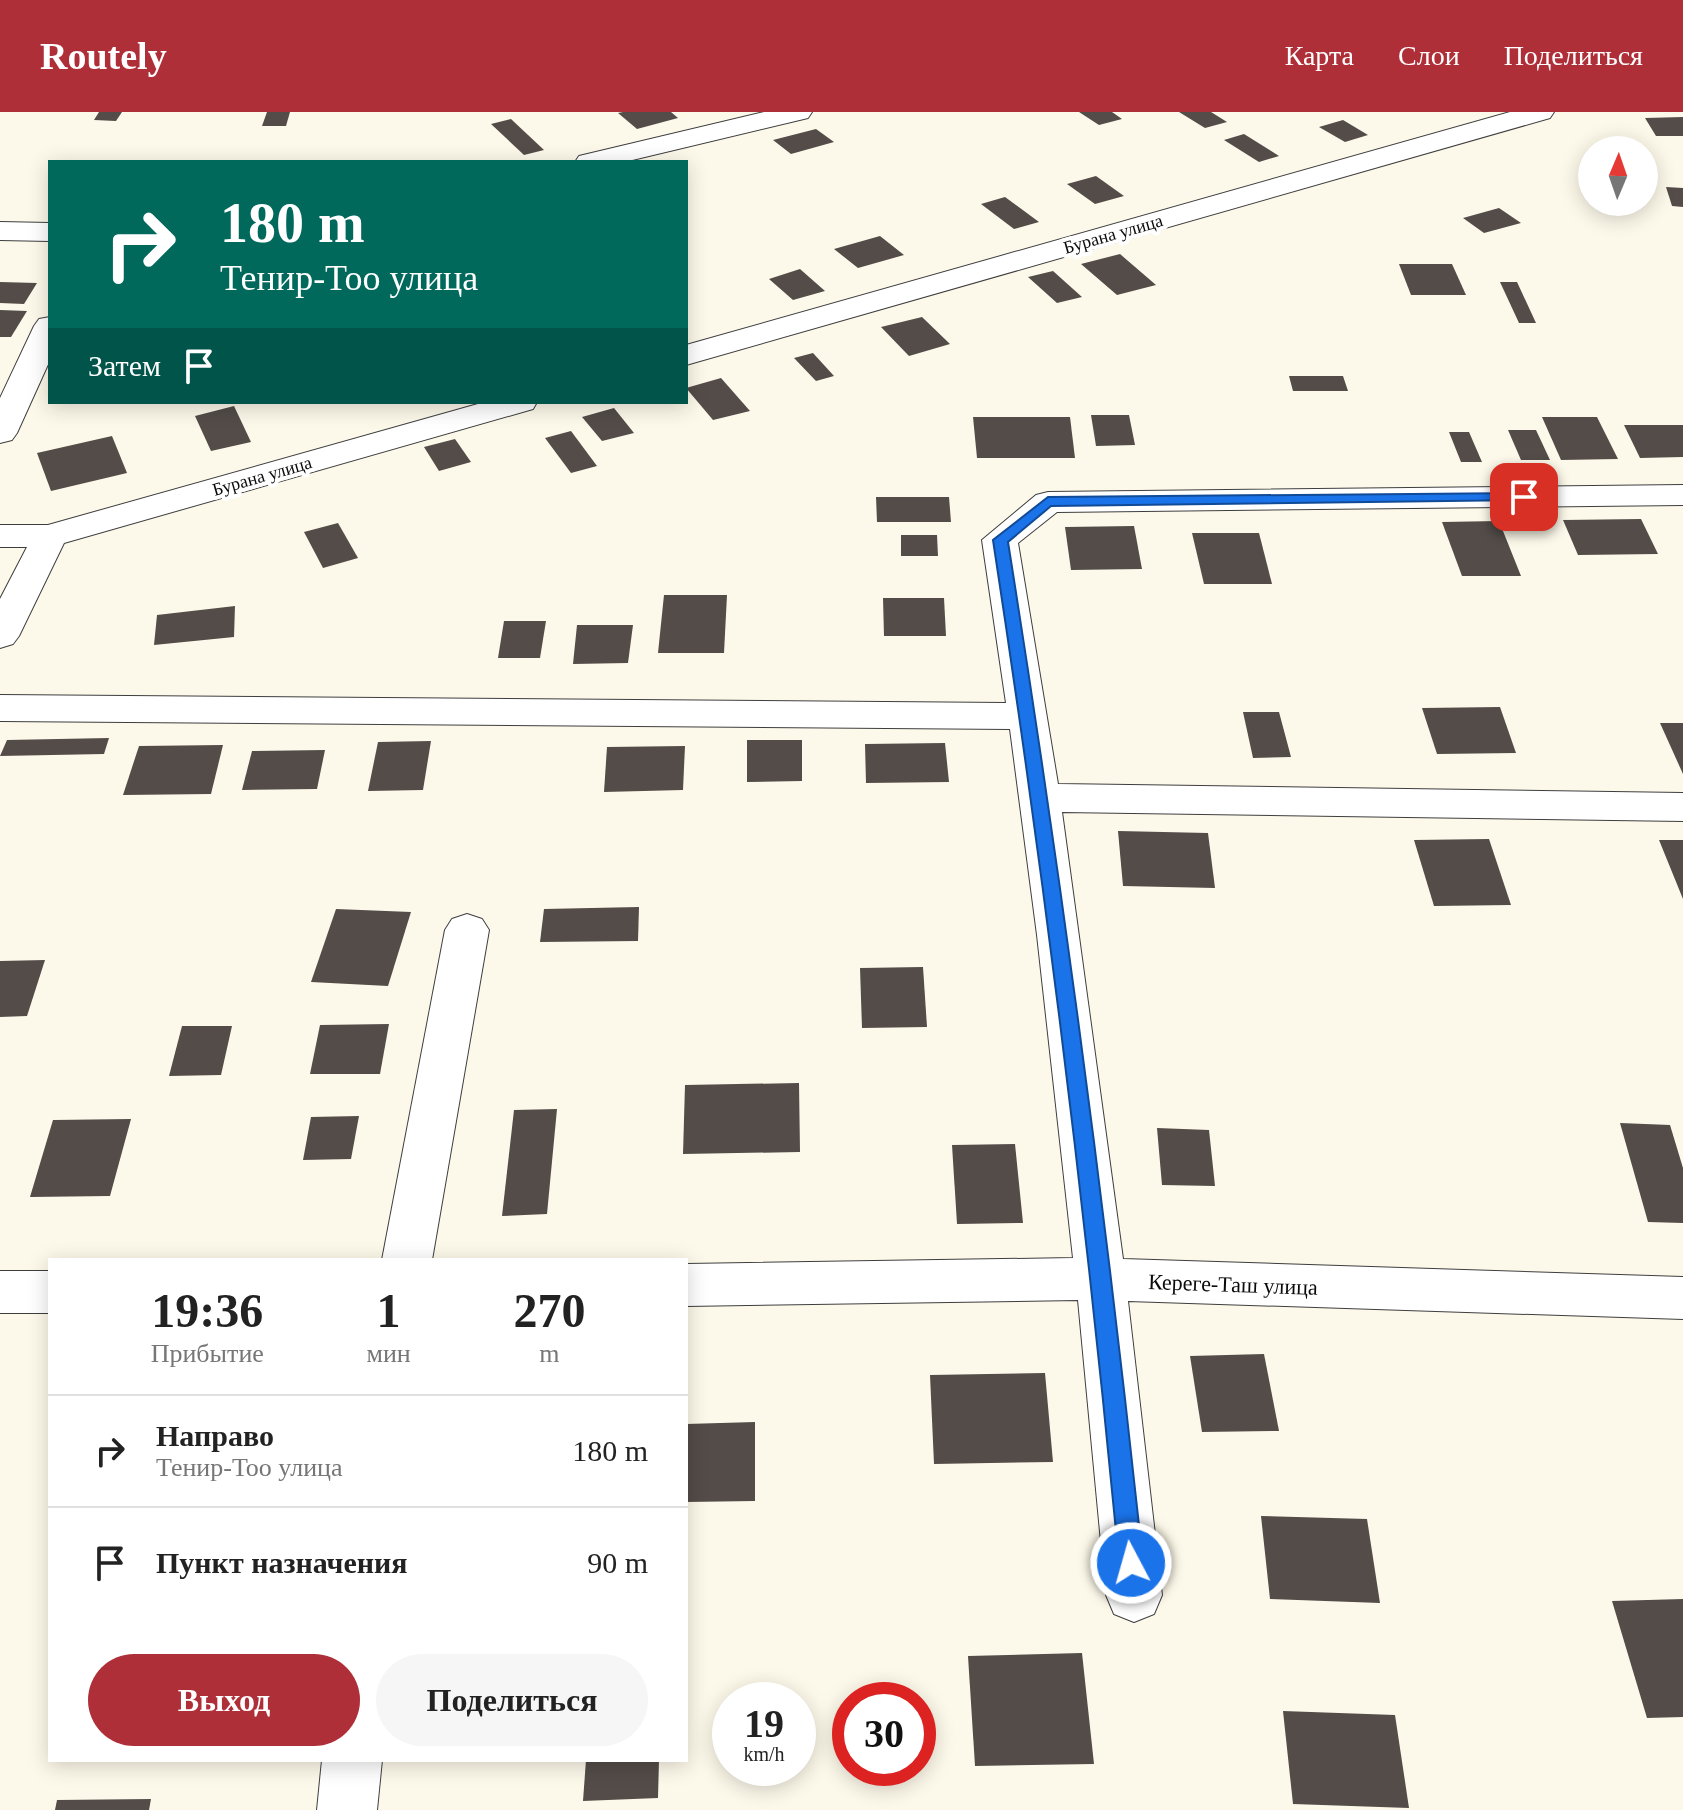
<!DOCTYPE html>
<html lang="ru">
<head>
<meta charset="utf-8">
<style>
	body { margin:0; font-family:Georgia,serif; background:#f6f6f6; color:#222; height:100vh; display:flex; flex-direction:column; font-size:30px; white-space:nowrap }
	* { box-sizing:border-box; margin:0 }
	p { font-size:26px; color:#767676 }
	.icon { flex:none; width:44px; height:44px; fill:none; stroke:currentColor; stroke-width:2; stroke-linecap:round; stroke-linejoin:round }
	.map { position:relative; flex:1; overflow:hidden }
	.panel { position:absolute; left:48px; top:1146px; width:640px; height:504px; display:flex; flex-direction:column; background:#fff; border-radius:0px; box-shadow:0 4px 20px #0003 }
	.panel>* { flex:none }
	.hud { position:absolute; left:48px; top:48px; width:640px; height:244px; border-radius:0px; box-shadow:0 4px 20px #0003; background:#00695c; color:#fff; overflow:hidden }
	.needle { width:52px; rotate:2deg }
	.buttons { position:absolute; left:1578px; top:24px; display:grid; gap:16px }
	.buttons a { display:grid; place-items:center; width:80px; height:80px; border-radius:50%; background:#fff; box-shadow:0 4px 20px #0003; font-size:40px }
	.speed { position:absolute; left:712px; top:1570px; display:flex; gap:16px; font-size:40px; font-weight:700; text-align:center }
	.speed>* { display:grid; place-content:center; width:104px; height:104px; border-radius:50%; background:#fff; box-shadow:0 4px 20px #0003; line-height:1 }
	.speed small { font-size:20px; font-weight:400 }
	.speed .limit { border:12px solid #d22; background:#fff; color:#111 }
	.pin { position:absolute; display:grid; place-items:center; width:68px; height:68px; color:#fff; margin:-34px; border-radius:16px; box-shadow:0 4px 12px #0006 }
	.me { position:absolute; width:88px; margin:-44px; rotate:354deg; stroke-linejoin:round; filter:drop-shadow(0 0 6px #0008) }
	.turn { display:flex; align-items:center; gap:28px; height:168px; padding:0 40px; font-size:36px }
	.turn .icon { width:104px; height:104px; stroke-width:2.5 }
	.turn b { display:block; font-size:56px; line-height:68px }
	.then { display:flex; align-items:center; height:76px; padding:0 40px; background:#0003; gap:16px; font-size:30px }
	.eta { display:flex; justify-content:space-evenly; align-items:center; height:136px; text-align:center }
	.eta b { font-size:48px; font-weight:700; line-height:56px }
	.cta { display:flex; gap:16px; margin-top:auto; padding:16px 40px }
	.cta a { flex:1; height:92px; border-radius:48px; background:#af2f39; color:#fff; font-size:32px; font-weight:700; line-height:92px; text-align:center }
	.cta a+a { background:#f6f6f6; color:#222 }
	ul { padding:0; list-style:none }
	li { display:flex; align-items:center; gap:24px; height:112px; padding:0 40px; border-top:2px solid #e0e0e0 }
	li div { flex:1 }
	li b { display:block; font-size:30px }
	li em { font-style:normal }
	header { display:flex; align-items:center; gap:48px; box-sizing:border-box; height:112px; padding:0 40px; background:#af2f39; color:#fff }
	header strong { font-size:38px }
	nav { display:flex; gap:44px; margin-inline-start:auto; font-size:28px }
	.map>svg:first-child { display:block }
</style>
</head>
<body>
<header>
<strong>Routely</strong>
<nav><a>Карта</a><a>Слои</a><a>Поделиться</a></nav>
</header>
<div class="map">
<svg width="1683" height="1698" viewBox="0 0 1683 1698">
	<rect width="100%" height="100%" fill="#fdf9ea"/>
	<g fill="#534c48">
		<polygon points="99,0 122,0 116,9 94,8"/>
		<polygon points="267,0 290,0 286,14 262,14"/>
		<polygon points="623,0 671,0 678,6 637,17 618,1"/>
		<polygon points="1079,0 1112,0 1122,7 1099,13"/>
		<polygon points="1179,0 1211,0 1227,10 1205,16"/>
		<polygon points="1683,5 1683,24 1656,24 1645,6"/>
		<polygon points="511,7 544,38 524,43 491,12"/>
		<polygon points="1343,8 1368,23 1345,30 1319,15"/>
		<polygon points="816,17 834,30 791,42 773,28"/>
		<polygon points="1244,22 1279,44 1259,50 1224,28"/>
		<polygon points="1096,64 1124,84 1095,92 1067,72"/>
		<polygon points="1666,75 1683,76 1683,95 1672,94"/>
		<polygon points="1005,85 1039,110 1014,117 981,92"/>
		<polygon points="1499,96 1521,111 1484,121 1463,106"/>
		<polygon points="880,124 904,143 858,156 834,137"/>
		<polygon points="1120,142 1156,173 1117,183 1081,152"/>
		<polygon points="1399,152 1452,152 1466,183 1411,183"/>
		<polygon points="800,157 825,179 793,188 769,167"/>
		<polygon points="1053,159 1082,185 1057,191 1028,165"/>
		<polygon points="0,170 37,171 24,192 0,191"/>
		<polygon points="1500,170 1517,170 1536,211 1519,211"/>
		<polygon points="0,198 27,199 11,225 0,225"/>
		<polygon points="922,205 950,232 909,244 881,215"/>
		<polygon points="813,241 834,264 816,269 794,246"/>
		<polygon points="1289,264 1343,264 1348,279 1293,279"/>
		<polygon points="721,266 750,299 713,308 686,276"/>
		<polygon points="234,294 251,330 211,339 195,304"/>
		<polygon points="614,296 634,321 602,329 582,305"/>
		<polygon points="1091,303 1129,303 1135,333 1096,334"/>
		<polygon points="973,305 1070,305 1075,346 977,346"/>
		<polygon points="1542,305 1597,305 1618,347 1561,348"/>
		<polygon points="1624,313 1683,313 1683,345 1640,346"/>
		<polygon points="1508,318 1536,318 1550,348 1521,348"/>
		<polygon points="571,319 597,354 571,361 545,326"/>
		<polygon points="1449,320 1469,320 1482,350 1461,350"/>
		<polygon points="112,324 127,361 51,379 37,341"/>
		<polygon points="455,327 471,350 439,359 424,335"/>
		<polygon points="876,385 949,385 951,410 877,410"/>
		<polygon points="1641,407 1658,442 1578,443 1563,408"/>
		<polygon points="1499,409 1521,464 1462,464 1442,410"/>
		<polygon points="338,411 358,446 323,456 304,420"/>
		<polygon points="1134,414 1142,457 1071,458 1065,415"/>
		<polygon points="1192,421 1259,421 1272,472 1204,472"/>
		<polygon points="901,423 937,423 938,444 901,444"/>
		<polygon points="664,483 727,483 724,541 658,541"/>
		<polygon points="883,486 944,486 946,524 884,524"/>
		<polygon points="235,494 234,525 154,533 157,503"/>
		<polygon points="504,509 546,509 540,546 498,546"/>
		<polygon points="577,513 633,513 628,551 573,552"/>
		<polygon points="1500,595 1516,641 1437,642 1422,596"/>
		<polygon points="1243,600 1279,600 1291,645 1253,646"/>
		<polygon points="1660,611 1683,611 1683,662"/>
		<polygon points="109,626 104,642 0,644 7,628"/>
		<polygon points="747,628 802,628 802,669 747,670"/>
		<polygon points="431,629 423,678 368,679 378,630"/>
		<polygon points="945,631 949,670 866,671 865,632"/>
		<polygon points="223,633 211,682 123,683 139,634"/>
		<polygon points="685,634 683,678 604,680 607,635"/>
		<polygon points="325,638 317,677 242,678 252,639"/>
		<polygon points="1118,719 1208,721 1215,776 1123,774"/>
		<polygon points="1489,727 1511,793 1434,794 1414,728"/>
		<polygon points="1659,728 1683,728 1683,787"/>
		<polygon points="639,795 638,829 540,830 544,797"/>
		<polygon points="336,797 411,800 388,874 311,870"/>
		<polygon points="45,848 27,904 0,905 0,849"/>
		<polygon points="923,855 927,915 862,916 860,856"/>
		<polygon points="389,912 380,962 310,962 320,913"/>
		<polygon points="182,914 232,914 221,963 169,964"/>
		<polygon points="799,971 800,1040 683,1042 685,973"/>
		<polygon points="557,997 547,1102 502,1104 514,998"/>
		<polygon points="359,1004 351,1047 303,1048 311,1005"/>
		<polygon points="131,1007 110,1084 30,1085 53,1008"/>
		<polygon points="1620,1011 1670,1013 1683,1056 1683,1111 1648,1110"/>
		<polygon points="1157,1016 1209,1018 1215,1074 1162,1073"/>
		<polygon points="1015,1032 1023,1111 957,1112 952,1033"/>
		<polygon points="1264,1242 1279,1319 1202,1320 1190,1244"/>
		<polygon points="1045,1261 1053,1350 934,1352 930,1263"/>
		<polygon points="755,1310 755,1389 686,1390 686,1312"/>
		<polygon points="1261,1404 1367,1407 1380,1491 1270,1487"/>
		<polygon points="1683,1487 1683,1605 1647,1606 1612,1489"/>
		<polygon points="1082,1541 1094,1652 975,1654 968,1544"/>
		<polygon points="1283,1599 1395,1603 1409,1696 1293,1692"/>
		<polygon points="586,1648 659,1648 658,1686 583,1689"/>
		<polygon points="151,1687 149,1698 55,1698 57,1688"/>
	</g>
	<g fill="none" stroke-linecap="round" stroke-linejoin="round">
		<g stroke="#3e3e3e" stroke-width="2">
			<g id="minor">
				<polygon points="764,0 812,0 808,6 624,50 575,50 579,44"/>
				<polygon points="1510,0 1554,0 1550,6 686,253 686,233"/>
				<polygon points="0,110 50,111 50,129 0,128"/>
				<polygon points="50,205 50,248 17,321 12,328 0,331 0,286 34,214 39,207"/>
				<polygon points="485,290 537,290 533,297 64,431 19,524 13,532 0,536 0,487 27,435 0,435 0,413 48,413"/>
				<polygon points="1683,373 1683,393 1057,400 1018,431 1058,672 1683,681 1683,709 1062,700 1123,1147 1683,1165 1683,1207 1128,1189 1162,1483 1154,1502 1134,1510 1114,1502 1106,1483 1078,1188 686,1194 686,1152 1073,1146 1037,823 1010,617 0,609 0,583 1006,591 982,428 1036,383 1048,380"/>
				<polygon points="467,802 482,807 489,818 432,1148 382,1148 445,818 452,807"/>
				<rect x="0" y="1159" width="50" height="42"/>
				<polygon points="322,1648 382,1648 377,1698 317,1698"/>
			</g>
		</g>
		<use href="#minor" fill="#fff" fill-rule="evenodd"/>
	</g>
	<path fill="#1a73e8" stroke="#114b97" stroke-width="2" d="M 1524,381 L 1531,385 L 1529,388 L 1051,394 L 1008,430 C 1062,769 1107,1109 1143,1451 L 1139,1459 L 1131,1462 L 1123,1459 L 1119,1451 C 1087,1109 1045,768 993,428 L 1048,385 Z"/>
	<g text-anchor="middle" stroke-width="8" stroke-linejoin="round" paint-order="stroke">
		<g font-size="18" fill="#0b0b0b" stroke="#fff">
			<text transform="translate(1113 122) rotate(-16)" y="6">Бурана улица</text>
			<text transform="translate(262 364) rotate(-16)" y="6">Бурана улица</text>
		</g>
		<g font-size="22" fill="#0b0b0b" stroke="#fff">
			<text transform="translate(1233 1172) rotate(2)" y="8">Кереге-Таш улица</text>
		</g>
	</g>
</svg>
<div class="buttons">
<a><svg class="needle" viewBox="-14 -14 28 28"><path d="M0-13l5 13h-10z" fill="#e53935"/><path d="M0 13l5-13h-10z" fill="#767676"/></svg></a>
</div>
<div class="speed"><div>19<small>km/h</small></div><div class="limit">30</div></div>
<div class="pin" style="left:1524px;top:385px;background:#d93025"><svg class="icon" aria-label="arrive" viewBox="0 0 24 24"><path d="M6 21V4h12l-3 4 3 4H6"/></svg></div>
<svg class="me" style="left:1131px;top:1451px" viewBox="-20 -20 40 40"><circle r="17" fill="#1a73e8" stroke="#fff" stroke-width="3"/><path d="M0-11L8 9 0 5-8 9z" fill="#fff"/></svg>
<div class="hud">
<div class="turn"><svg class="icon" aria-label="right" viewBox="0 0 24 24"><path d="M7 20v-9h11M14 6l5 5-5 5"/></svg><div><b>180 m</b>Тенир-Тоо улица</div></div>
<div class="then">Затем<svg class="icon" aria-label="arrive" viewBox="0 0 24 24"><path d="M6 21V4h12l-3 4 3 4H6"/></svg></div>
</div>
<section class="panel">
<div class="eta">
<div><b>19:36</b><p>Прибытие</p></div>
<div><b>1</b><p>мин</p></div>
<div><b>270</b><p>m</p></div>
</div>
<ul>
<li><svg class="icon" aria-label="right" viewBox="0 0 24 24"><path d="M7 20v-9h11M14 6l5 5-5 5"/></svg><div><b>Направо</b><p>Тенир-Тоо улица</p></div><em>180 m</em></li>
<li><svg class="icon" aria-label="arrive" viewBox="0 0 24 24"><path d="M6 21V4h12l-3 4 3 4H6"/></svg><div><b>Пункт назначения</b></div><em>90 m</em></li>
</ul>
<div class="cta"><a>Выход</a><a>Поделиться</a></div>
</section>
</div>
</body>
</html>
